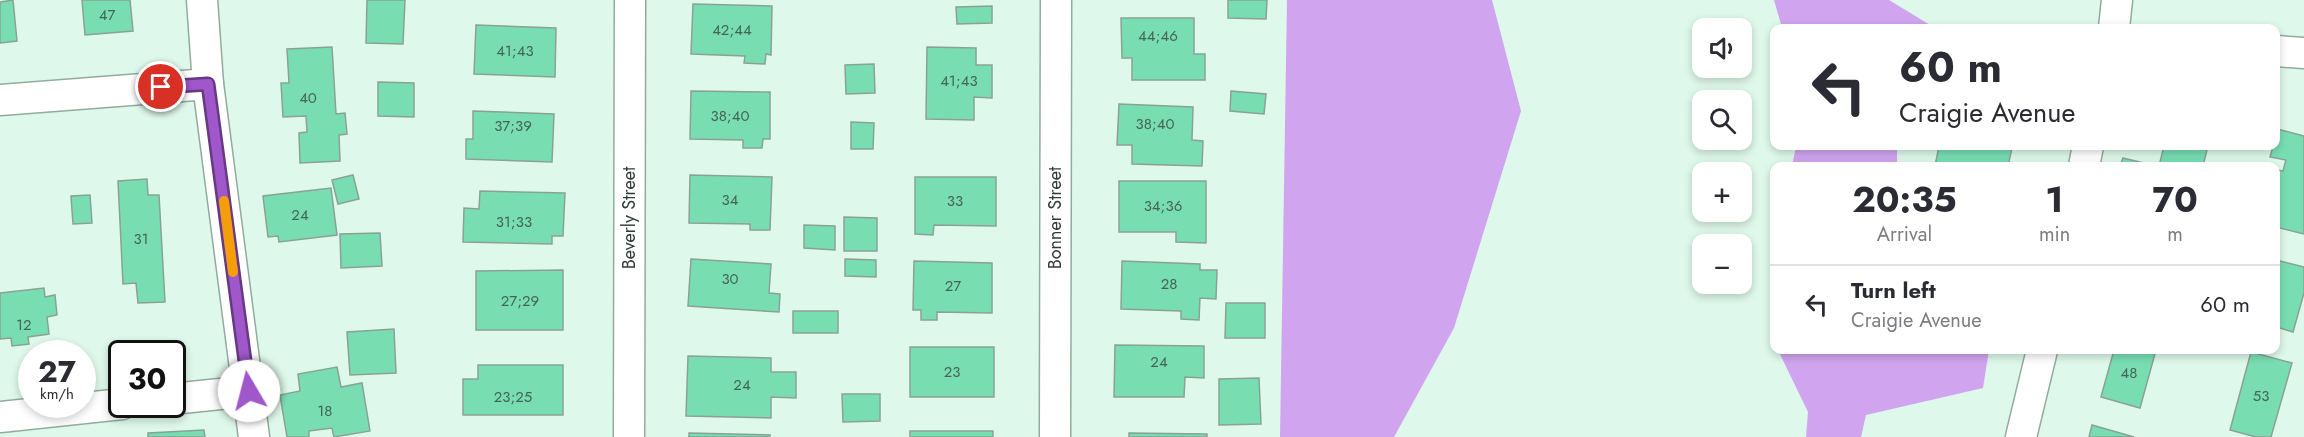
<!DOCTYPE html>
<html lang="en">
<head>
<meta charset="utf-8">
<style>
	body { margin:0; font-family:Jost,sans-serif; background:#f7f7f7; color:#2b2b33; height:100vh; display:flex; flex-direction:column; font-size:22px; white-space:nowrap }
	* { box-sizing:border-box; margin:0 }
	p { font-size:20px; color:#7c7c81 }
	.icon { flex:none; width:33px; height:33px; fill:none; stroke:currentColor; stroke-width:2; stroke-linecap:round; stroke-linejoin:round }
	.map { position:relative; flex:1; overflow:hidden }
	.panel { position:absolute; left:1770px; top:162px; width:510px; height:192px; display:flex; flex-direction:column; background:#fff; border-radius:12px; box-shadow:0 3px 9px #0003 }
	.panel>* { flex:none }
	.guide { position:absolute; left:1770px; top:24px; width:510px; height:126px; border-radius:12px; box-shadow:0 3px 9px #0003; background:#fff; color:#2b2b33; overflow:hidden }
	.buttons { position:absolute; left:1692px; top:18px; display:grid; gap:12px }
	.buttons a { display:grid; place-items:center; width:60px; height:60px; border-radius:12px; background:#fff; box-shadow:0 3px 9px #0003; font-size:30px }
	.speed { position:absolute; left:18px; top:340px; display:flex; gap:12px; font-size:30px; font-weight:700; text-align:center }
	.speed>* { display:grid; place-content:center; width:78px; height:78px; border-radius:50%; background:#fff; box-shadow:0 3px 9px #0003; line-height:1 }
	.speed small { font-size:15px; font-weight:400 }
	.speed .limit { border:3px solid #111; border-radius:9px; background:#fff; color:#111 }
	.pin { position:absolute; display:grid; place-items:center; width:51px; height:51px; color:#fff; margin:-26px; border:3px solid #fff; border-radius:50%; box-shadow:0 2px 6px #0007 }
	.me { position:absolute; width:66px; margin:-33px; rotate:352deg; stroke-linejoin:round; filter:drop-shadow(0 0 4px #0008) }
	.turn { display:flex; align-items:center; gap:21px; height:126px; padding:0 30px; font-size:27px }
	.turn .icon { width:78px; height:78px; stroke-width:2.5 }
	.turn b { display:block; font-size:42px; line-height:51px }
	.eta { display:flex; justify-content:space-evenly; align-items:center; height:102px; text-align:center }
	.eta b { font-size:36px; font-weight:700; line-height:42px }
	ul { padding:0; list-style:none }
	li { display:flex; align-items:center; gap:18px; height:78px; padding:0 30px; border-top:2px solid #e1e1e2 }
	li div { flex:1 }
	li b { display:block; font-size:22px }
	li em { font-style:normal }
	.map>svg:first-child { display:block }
</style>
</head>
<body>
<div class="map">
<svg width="2304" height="437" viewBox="0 0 2304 437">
	<rect width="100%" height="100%" fill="#def8eb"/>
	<g fill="#d1a4f0">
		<polygon points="1287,0 1492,0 1521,111 1454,328 1394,437 1280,437"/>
		<polygon points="1774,0 1889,0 1935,28 1782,28"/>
		<polygon points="1796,146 1897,146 1897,166 1792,166"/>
		<polygon points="1778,350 1989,350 1983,388 1866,415 1861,437 1806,437 1808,412"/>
	</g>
	<g fill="#78deb2" stroke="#8aa296" stroke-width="1.5">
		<polygon points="13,0 17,41 0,43 0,2"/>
		<polygon points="82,0 130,0 133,31 85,35"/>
		<polygon points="367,0 405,0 403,44 366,43"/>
		<polygon points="1228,0 1267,0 1266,19 1228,18"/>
		<polygon points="693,4 772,6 771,55 766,54 765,64 744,63 745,56 691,54"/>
		<polygon points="992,6 992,23 957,24 956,7"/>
		<polygon points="1121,18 1194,18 1194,54 1205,54 1205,80 1132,80 1132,58 1122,58"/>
		<polygon points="476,25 556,28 555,77 474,74"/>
		<polygon points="332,47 336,114 345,113 347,134 339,135 340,161 300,163 299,133 307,132 306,116 283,117 281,83 289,83 287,49"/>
		<polygon points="927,47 976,48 976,65 992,65 992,98 974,97 974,120 926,119"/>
		<polygon points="874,64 875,93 846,94 845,65"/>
		<polygon points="378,82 414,83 414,117 378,116"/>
		<polygon points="691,91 770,92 770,139 763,139 762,148 743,148 743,140 690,139"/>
		<polygon points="1231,91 1266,94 1264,114 1230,111"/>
		<polygon points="1119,104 1193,107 1192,140 1203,141 1202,166 1132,164 1132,145 1117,145"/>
		<polygon points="473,111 554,114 552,162 466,159 466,139 473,139"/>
		<polygon points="851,122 874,123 873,149 851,149"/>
		<polygon points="2277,129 2304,136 2304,234 2276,227 2276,202 2279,187 2276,186 2276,170 2283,171 2286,160 2270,157 2273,146 2276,146"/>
		<polygon points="1939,146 1998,146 2012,148 2008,166 1935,166"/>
		<polygon points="2164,146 2208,146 2203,166 2159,166"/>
		<polygon points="2123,158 2156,166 2120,166"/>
		<polygon points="353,175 359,199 338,204 332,180"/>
		<polygon points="690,175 772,177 770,230 750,230 750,224 689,223"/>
		<polygon points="915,177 996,177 996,226 934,225 933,235 915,234"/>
		<polygon points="147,179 148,195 159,195 165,302 138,303 136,283 123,284 118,181"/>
		<polygon points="1119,181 1206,181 1206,243 1176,242 1176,232 1119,232"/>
		<polygon points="331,188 337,235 279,242 278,236 268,237 263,196"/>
		<polygon points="480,191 565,193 563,236 552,236 552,244 463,242 464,208 479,209"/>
		<polygon points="90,195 92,223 73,224 71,196"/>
		<polygon points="844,217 877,218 877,251 844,251"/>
		<polygon points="804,225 835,226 835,250 804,248"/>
		<polygon points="380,233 382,266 341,268 340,234"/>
		<polygon points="691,259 771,264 769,293 780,294 779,312 688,306"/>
		<polygon points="845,259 876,260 876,277 845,276"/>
		<polygon points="2276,260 2304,267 2304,293 2293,332 2276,327"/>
		<polygon points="914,261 992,263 992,313 937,312 937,320 921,320 921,310 913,310"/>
		<polygon points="1122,261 1200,264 1200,270 1217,270 1216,299 1200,298 1199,320 1181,319 1181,311 1121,309"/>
		<polygon points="563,270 563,330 476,330 476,271"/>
		<polygon points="44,288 45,297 55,295 57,315 47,317 49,334 28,337 29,344 12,346 11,338 0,339 0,293"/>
		<polygon points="1226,303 1265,303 1265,338 1225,338"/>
		<rect x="793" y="311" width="45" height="22"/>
		<polygon points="394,329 396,373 350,375 347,332"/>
		<polygon points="1115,345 1204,346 1204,378 1185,377 1184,397 1114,397"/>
		<rect x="910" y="347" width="84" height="50"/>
		<polygon points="2114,350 2156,350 2140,408 2101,397"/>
		<polygon points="2251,352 2292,363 2271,437 2256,437 2230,430"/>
		<polygon points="688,356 771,358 771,372 796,372 796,398 771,397 771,418 686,416"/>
		<polygon points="478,365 563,365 563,415 463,415 463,379 478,379"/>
		<polygon points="337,367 341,387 362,383 370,431 334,437 332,428 309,431 309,437 287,437 280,395 300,391 298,374"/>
		<polygon points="1259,378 1261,424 1219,425 1219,379"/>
		<polygon points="842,394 880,394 880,421 843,422"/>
		<polygon points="2092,425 2134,437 2089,437"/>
		<polygon points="204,430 205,437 148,437 148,433"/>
		<rect x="910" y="431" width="83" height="6"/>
		<polygon points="689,433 770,435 770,437 689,437"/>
		<polygon points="1129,433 1207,434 1207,437 1129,437"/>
	</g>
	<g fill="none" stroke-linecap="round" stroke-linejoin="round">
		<g stroke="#93ab9f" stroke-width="33">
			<g id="minor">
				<polyline points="202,0 208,84 254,437"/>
				<polyline points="2114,28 2117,0"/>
				<polyline points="2276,51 2304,53"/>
				<polyline points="0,100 208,84"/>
				<polyline points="2084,166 2088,146"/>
				<polyline points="172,399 249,391"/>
				<polyline points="0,417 122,404"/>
				<polyline points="629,437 630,0"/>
				<polyline points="1055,437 1056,0"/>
				<polyline points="2021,437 2042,350"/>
			</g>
		</g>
		<use href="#minor" stroke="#fff" stroke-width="30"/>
	</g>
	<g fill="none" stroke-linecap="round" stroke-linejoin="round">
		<g stroke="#673983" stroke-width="15">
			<polyline id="route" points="161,87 208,84 249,391"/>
		</g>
		<use href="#route" stroke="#9f57ca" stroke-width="10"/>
		<polyline stroke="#f59e0b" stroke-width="10" points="224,201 233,272"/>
	</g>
	<g text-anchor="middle" stroke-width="4.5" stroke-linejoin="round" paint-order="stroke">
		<g font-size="15" fill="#446556">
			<text x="107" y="20">47</text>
			<text x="732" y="35">42;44</text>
			<text x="1158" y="41">44;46</text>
			<text x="515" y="56">41;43</text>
			<text x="959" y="86">41;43</text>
			<text x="308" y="103">40</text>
			<text x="730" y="121">38;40</text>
			<text x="1155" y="129">38;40</text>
			<text x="513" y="131">37;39</text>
			<text x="730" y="205">34</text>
			<text x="955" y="206">33</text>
			<text x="1163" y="211">34;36</text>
			<text x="300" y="220">24</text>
			<text x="514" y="227">31;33</text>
			<text x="141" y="244">31</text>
			<text x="730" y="284">30</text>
			<text x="1169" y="289">28</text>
			<text x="953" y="291">27</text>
			<text x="520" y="306">27;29</text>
			<text x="24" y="330">12</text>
			<text x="1159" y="367">24</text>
			<text x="952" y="377">23</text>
			<text x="2129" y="378">48</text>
			<text x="742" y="390">24</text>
			<text x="2261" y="401">53</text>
			<text x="513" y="402">23;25</text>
			<text x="325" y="416">18</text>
		</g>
		<g font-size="18" fill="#333d38" stroke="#fff">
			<text transform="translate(629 218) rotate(-90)" y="6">Beverly Street</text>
			<text transform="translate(1055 218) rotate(-90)" y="6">Bonner Street</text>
		</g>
	</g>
</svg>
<div class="buttons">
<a><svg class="icon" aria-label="sound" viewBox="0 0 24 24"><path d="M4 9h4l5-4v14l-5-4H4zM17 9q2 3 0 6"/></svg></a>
<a><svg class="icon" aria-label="search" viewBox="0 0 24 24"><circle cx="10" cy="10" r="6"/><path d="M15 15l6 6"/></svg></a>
<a>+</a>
<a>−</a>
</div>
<div class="speed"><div>27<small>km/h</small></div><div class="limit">30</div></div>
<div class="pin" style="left:161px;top:87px;background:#d93025"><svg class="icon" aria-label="arrive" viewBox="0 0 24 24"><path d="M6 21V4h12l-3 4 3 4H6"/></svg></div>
<svg class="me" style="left:249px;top:391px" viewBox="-20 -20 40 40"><circle r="19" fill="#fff"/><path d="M0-13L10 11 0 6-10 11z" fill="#9f57ca"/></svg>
<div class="guide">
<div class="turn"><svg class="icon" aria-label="left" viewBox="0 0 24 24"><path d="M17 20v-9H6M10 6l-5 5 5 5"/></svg><div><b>60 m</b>Craigie Avenue</div></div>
</div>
<section class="panel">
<div class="eta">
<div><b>20:35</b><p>Arrival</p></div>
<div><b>1</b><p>min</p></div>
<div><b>70</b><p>m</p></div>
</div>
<ul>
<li><svg class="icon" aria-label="left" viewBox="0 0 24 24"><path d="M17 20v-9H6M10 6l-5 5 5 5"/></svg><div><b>Turn left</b><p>Craigie Avenue</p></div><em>60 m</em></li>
</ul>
</section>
</div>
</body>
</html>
